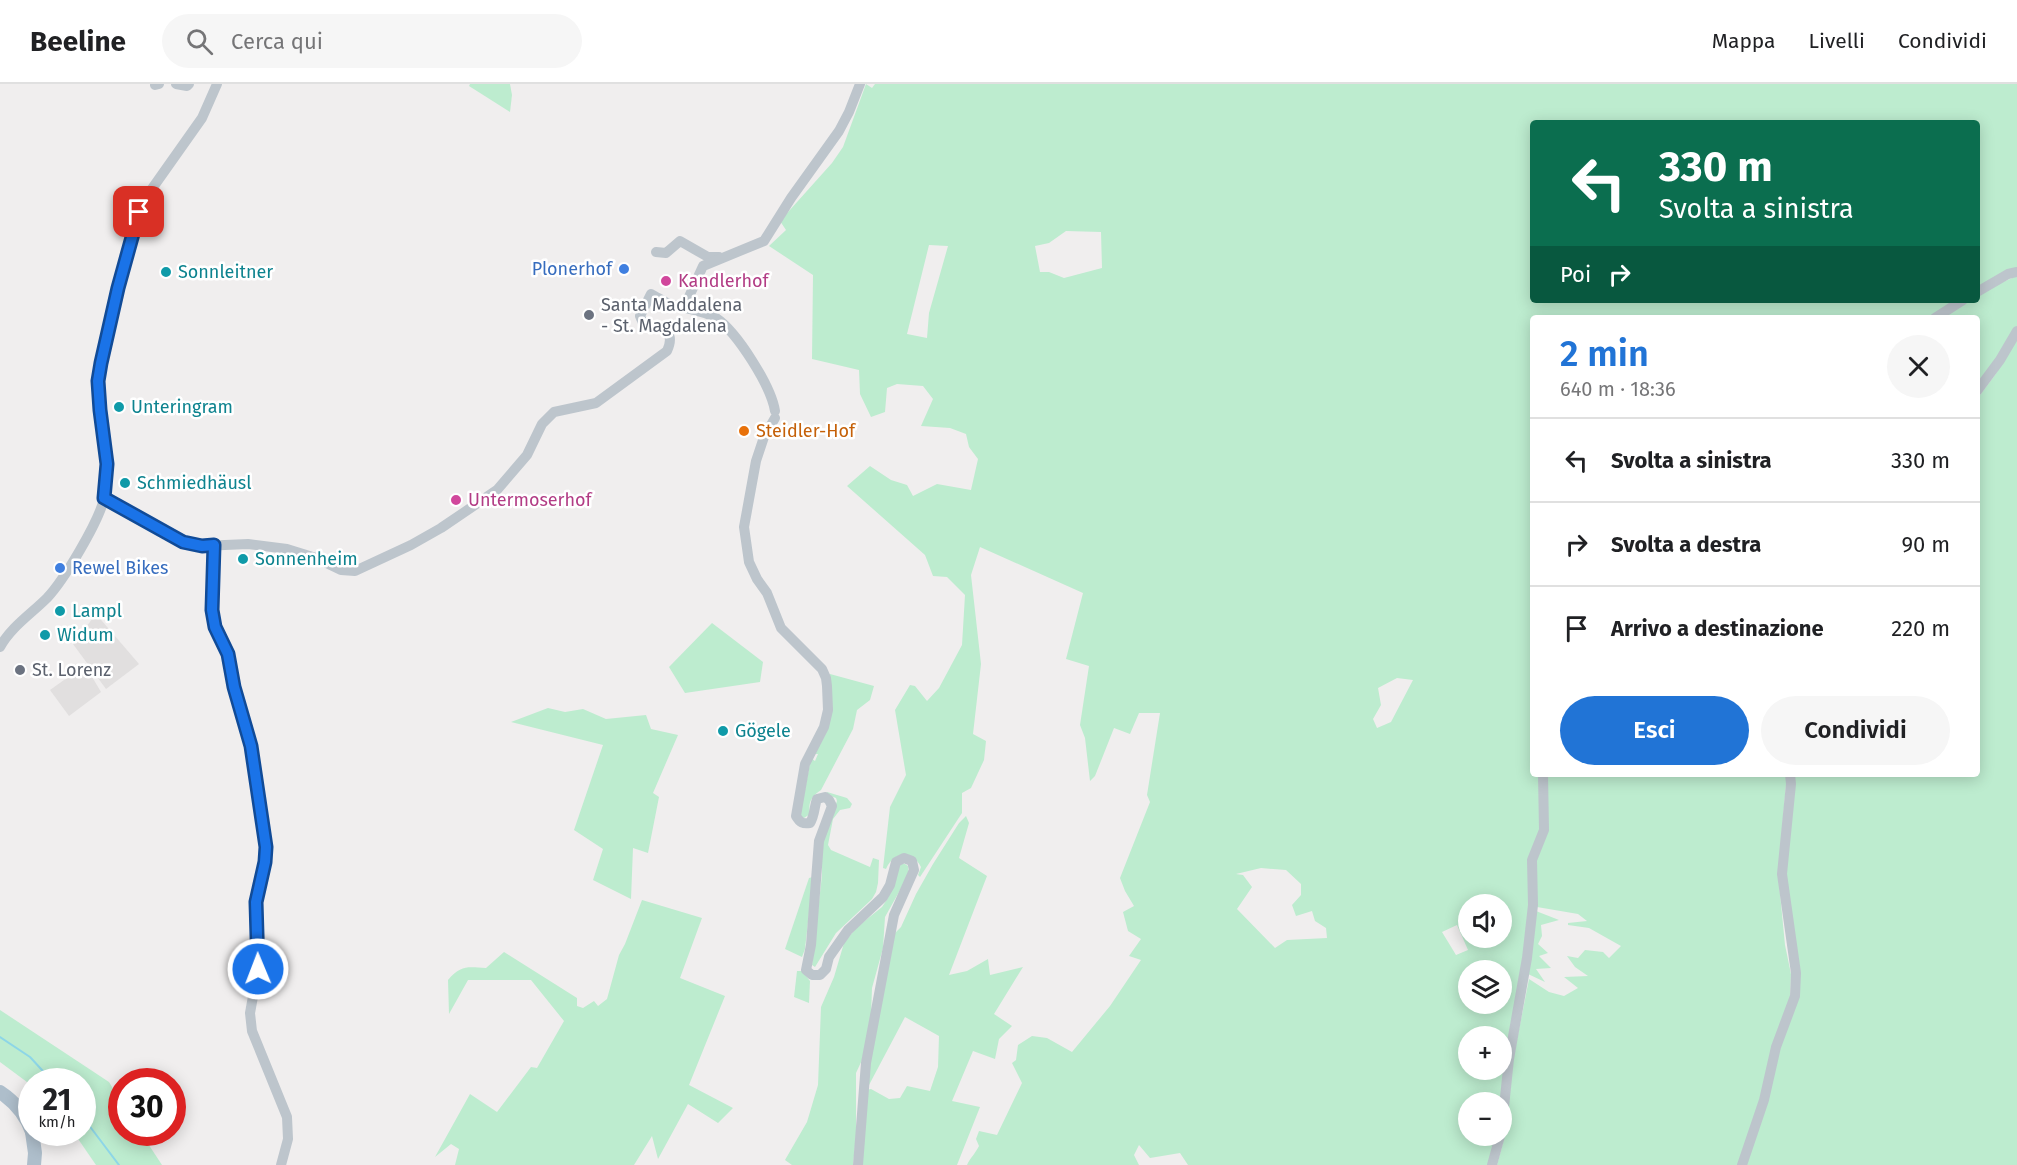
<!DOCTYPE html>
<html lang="it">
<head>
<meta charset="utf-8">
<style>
	body { margin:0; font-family:"Fira Sans",sans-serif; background:#f6f6f6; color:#202124; height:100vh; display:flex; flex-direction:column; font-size:22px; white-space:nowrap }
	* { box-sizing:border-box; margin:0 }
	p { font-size:20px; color:#757577 }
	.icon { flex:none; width:33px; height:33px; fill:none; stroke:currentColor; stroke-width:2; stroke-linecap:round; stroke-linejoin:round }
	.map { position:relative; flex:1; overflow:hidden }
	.sheet { position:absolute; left:1530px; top:231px; width:450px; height:462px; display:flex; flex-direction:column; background:#fff; border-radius:6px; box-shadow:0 3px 15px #0003 }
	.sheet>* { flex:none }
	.banner { position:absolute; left:1530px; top:36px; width:450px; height:183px; border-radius:6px; box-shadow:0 3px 15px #0003; background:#0b6e4f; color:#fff; overflow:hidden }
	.tools { position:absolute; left:1458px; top:810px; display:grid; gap:12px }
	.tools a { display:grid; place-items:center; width:54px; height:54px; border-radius:50%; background:#fff; box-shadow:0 3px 15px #0003; font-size:30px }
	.speed { position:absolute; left:18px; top:984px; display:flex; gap:12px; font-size:30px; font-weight:700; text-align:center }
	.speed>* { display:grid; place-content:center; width:78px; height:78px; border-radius:50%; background:#fff; box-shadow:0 3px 15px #0003; line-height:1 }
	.speed small { font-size:15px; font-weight:400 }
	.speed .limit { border:9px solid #d22; background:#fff; color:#111 }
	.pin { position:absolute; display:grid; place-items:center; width:51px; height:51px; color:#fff; margin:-26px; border-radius:12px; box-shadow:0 3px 9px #0006 }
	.me { position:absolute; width:66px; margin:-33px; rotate:359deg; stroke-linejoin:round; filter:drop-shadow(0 0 4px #0008) }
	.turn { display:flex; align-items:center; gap:21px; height:126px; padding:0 30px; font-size:27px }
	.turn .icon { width:78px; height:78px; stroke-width:2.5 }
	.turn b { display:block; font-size:42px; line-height:51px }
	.then { display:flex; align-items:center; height:57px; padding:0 30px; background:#0003; gap:12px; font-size:22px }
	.round { display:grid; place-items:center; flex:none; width:63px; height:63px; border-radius:32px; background:#f6f6f6 }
	.headline { display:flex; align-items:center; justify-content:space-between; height:102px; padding:0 30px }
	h1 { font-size:36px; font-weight:600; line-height:45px; color:#2174d6 }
	.button { display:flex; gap:12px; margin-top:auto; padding:12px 30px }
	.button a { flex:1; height:69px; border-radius:36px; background:#2174d6; color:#fff; font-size:24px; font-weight:600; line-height:69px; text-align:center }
	.button a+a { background:#f6f6f6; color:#202124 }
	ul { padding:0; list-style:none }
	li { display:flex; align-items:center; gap:18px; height:84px; padding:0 30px; border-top:2px solid #e0e0e0 }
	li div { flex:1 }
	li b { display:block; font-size:22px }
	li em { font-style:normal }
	header { display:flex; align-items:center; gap:36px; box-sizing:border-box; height:84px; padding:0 30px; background:#fff; border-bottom:2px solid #e0e0e0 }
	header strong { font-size:28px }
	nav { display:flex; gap:33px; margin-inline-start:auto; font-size:21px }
	.search { width:420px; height:54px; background:#f6f6f6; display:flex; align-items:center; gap:15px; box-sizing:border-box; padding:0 21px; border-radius:33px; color:#757577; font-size:22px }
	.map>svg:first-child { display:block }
</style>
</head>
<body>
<header>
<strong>Beeline</strong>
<div class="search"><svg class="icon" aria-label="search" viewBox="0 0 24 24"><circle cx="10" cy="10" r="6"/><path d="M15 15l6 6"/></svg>Cerca qui</div>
<nav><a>Mappa</a><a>Livelli</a><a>Condividi</a></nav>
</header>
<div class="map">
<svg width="2017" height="1081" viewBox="0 0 2017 1081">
	<rect width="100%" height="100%" fill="#f0eeee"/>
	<g fill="#e1dfdf">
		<polygon points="96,530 139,580 106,605 73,560"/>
		<polygon points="88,586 101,608 69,632 50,606 64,596"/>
	</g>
	<g fill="#bdeccf" fill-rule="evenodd">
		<polygon points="470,0 510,0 512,11 510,28 469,2"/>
		<path d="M 866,0 L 872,4 L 875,0 L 2017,0 L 2017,185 L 1977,205 L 1977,39 L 1533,39 L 1533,216 L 1959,216 L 1929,234 L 1533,234 L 1533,690 L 1541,690 L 1542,727 L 1523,876 L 1501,1018 L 1468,1018 L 1468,1052 L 1496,1052 L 1488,1081 L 1188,1081 L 1180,1069 L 1150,1074 L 1139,1061 L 1134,1071 L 1139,1081 L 967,1081 C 970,1074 975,1070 979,1062 L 976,1055 L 979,1047 L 997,1051 L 1022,999 L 1012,979 L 1016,976 L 1018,961 L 1032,952 L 1047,954 L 1072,968 L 1110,922 L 1141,876 L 1129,872 L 1141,855 L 1128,847 L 1123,828 L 1134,822 L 1125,807 L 1120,794 L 1150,718 L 1147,711 L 1160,629 L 1139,629 L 1130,650 L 1114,644 L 1095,692 L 1090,697 L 1085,654 L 1080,641 L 1089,582 L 1066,575 L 1083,509 L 980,463 L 971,491 L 981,580 L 973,650 L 986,657 L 984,676 L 971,704 L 962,709 L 962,729 L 920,793 L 918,791 L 921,783 C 912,766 894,767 886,785 L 883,784 L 890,723 L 906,691 L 895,626 L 910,601 L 915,602 L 927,617 L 939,604 L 962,561 L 965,511 L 947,493 L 933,492 L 925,471 L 847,402 L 870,382 L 891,396 L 907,401 L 913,412 L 937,400 L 971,406 L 978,375 L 969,363 L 966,350 L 950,344 L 921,342 L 933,315 L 923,302 L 897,300 L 887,304 L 885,328 L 871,333 L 860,310 L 859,286 L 812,275 L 813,191 L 769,162 L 786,146 L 780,137 L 832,79 L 843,63 ZM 1066,147 L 1101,148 L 1102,184 L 1064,194 L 1049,188 L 1040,188 L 1035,162 L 1049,159 ZM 929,161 L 948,162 L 929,229 L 927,254 L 907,250 ZM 1397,594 L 1413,596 L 1391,638 L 1377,644 L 1373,635 L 1381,621 L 1378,604 ZM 1261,784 L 1286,786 L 1301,800 L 1301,811 L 1292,821 L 1296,832 L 1312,827 L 1315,837 L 1326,844 L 1327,854 L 1287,856 L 1275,864 L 1237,825 L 1252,803 L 1243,791 L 1236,790 ZM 1468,820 L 1502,820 L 1502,854 L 1468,854 ZM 1457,841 L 1468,866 L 1456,871 L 1442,848 ZM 1468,886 L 1502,886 L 1502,920 L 1468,920 ZM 1468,952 L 1502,952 L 1502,986 L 1468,986 Z"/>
		<polygon points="2017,192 2017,245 1977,301 1977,234 1942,234 1971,216 1977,216 1977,212 1998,200"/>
		<polygon points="2017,254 2017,1081 1746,1081 1780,964 1798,913 1785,790 1793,690 1977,690 1977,315 1995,291"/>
		<polygon points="712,539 763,578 760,598 685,609 669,583"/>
		<path d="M 830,590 L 874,602 L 870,616 L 857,626 L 853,645 L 821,706 C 811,713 808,718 810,730 L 804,734 L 800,732 L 811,674 L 815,677 L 818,670 L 814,670 C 835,640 830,625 830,590 Z"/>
		<polygon points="548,624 565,628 583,625 606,635 646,631 651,645 678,651 653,709 659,713 648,769 633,764 631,815 593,796 603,765 574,746 603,661 511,638"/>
		<polygon points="1547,690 1787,690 1778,789 1785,861 1791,890 1790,913 1761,1015 1738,1081 1497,1081 1503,1059 1513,976 1529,895 1549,908 1564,912 1578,904 1564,893 1588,892 1575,883 1567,872 1578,874 1585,866 1603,868 1609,874 1621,862 1589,844 1568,841 1568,839 1587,837 1578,830 1537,823 1535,776"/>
		<polygon points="827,708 847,714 852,720 850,724 840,726 833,735 828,761 831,766 870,783 873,774 879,776 878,799 876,808 872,815 836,849 815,883 812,881 822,791 822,759 837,717 836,714 826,710"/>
		<polygon points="966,732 969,739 959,774 987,792 949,891 967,887 988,875 990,891 1023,883 994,930 1012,942 999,955 995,975 973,967 952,1017 980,1023 957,1081 861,1081 866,1006 871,1005 889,1015 900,1014 907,1002 930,1007 938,983 939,952 905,933 869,1001 866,1001 894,850 901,843 916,810 933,780 959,739"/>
		<polygon points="902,780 905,780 908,782 909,790 885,833 883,864 872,904 871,932 862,976 856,989 856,1052 853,1081 792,1081 785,1076 807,1038 818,1001 821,923 834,893 844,859 856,844 882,823 888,814 899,782"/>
		<polygon points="813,793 805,865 802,873 785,865 809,794"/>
		<path d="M 642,816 L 702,834 L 680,894 L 725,912 L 689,1001 L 733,1024 L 718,1039 L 688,1020 L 658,1075 L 652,1052 L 634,1081 L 455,1081 L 459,1065 L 451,1060 L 435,1073 L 470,1010 L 497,1028 L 531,983 L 537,984 L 564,937 L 531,896 L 468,896 L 449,930 L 448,896 C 461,881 467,883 486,884 L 504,868 L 577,914 L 577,922 L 583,924 L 594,917 L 598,922 L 607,915 L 619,871 L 625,860 Z"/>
		<polygon points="1536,827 1559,836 1541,841 1542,852 1538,860 1548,869 1539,872 1551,884 1536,885 1545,898 1528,890"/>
		<polygon points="797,887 802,887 810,897 809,919 794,913"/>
		<polygon points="0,926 109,998 121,1018 122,1048 141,1049 162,1081 96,1081 74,1049 82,1048 82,998 32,998 31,1001 0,978"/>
	</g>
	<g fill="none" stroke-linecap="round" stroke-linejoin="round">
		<g stroke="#8dd6e7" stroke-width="2">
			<polyline points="0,953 30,973 53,998"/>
			<polyline points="82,1032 119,1081"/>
		</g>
		<g stroke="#bdc5cc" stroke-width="10">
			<polyline points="176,0 187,2 189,0"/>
			<polyline points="155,1 159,0"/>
			<polyline points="656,168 666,169 680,157 708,173 719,173"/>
			<polyline points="1977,208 2008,190 2017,188"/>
			<polyline points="681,223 687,217 703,182 764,157 791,114 839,47 849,28 860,0"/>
			<polyline points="1935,234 1963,216"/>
			<polyline points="1977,307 2000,276 2017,247"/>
			<path d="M 775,334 L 764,353 L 756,377 L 744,443 L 749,478 L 757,495 L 767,509 L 781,544 L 822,585 L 826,594 L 827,602 L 828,626 L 824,643 L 805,680 L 796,732 C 800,739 803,740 810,739 C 815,731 814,723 817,715 L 825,713 L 829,716 L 832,722 L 819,757 L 811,861 L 806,886 L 812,891 L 820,891 L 826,885 L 829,873 L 848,846 L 883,813 L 890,801 L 896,778 L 904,774 L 912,777 L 914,786 L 894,831 L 866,979 L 858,1081"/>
			<path d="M 104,414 L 183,458 L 202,462 L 248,460 L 287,465 L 316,474 L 341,486 L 355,487 L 411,461 L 441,444 L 497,406 L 527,371 L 542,340 L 554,328 L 596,319 L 667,267 C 677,245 660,244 643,239 L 640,232 L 651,210 C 656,213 662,216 667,219 C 683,225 701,225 716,234 C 737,248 771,302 775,327"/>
			<polyline points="214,461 212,527 215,543 228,570 234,603 251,662 266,763 265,778 256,818 258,885 250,929 252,947 287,1033 288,1055 281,1081"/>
			<path d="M 0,563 C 11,543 31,530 47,514 C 64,496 98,439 104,415 C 113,379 98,342 98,306 C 98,297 100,288 101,279 L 120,197 L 139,128 L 149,109 L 202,34 L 217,0"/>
			<polyline points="1502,1042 1509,975 1527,874 1533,821 1532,776 1544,746 1543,690"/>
			<polyline points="1492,1081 1500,1052"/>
			<polyline points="1742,1081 1764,1016 1776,963 1795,912 1796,889 1782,790 1791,700 1790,690"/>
		</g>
		<g stroke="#aebecb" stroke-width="14">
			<path d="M 0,1008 C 15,1018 26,1031 32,1048"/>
			<polyline points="32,1048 35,1069 34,1081"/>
		</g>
	</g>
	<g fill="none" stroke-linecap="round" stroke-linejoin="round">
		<g stroke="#114b97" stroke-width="15">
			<polyline id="route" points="139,128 118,204 101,279 98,297 100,326 107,380 104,414 183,458 202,462 214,461 212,526 215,543 228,570 234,603 251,662 266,763 265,778 256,818 258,885"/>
		</g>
		<use href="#route" stroke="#1a73e8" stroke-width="10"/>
	</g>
	<g fill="#3f7fe0" stroke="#fff" stroke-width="2">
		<circle cx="624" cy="185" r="6"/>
		<circle cx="60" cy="484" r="6"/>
	</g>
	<g fill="#0f9aa8" stroke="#fff" stroke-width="2">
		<circle cx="166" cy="188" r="6"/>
		<circle cx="119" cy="323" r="6"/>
		<circle cx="125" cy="399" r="6"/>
		<circle cx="243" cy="475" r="6"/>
		<circle cx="60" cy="527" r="6"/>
		<circle cx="45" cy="551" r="6"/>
		<circle cx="723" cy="647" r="6"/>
	</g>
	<g fill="#d1479c" stroke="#fff" stroke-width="2">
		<circle cx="666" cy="197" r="6"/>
		<circle cx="456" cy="416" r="6"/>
	</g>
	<g fill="#6b7280" stroke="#fff" stroke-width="2">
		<circle cx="589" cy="231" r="6"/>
		<circle cx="20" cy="586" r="6"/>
	</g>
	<circle fill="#e8710a" stroke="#fff" stroke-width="2" cx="744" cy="347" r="6"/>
	<g text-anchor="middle" stroke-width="5" stroke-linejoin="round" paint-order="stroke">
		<g font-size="18" fill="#366cbe" stroke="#fff" text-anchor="end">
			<text x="612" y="191">Plonerhof</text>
			<text x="72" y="490" text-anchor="start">Rewel Bikes</text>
		</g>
		<g font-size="18" fill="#0d838f" stroke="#fff" text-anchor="start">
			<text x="178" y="194">Sonnleitner</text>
			<text x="131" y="329">Unteringram</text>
			<text x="137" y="405">Schmiedhäusl</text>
			<text x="255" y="481">Sonnenheim</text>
			<text x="72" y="533">Lampl</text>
			<text x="57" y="557">Widum</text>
			<text x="735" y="653">Gögele</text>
		</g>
		<g font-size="18" fill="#b23c85" stroke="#fff" text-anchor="start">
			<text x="678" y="203">Kandlerhof</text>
			<text x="468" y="422">Untermoserhof</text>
		</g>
		<g font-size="18" fill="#5b616d" stroke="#fff" text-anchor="start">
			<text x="601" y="227">Santa Maddalena<tspan x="601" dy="21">- St. Magdalena</tspan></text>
			<text x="32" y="592">St. Lorenz</text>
		</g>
		<g font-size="18" fill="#c56008" stroke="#fff" text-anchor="start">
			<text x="756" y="353">Steidler-Hof</text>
		</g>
	</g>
</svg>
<div class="tools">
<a><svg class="icon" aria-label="sound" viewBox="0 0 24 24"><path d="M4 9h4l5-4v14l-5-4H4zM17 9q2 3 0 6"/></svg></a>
<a><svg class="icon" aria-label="layers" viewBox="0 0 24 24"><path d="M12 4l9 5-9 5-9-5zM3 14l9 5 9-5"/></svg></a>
<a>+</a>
<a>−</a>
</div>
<div class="speed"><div>21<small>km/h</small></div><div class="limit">30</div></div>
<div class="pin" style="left:139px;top:128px;background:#d93025"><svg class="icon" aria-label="arrive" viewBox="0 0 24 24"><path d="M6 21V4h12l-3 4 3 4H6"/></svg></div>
<svg class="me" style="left:258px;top:885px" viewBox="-20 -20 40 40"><circle r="17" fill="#1a73e8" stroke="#fff" stroke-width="3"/><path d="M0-11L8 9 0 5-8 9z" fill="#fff"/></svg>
<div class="banner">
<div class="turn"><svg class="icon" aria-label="left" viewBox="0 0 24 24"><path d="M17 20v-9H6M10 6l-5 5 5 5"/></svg><div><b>330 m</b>Svolta a sinistra</div></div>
<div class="then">Poi<svg class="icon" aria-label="right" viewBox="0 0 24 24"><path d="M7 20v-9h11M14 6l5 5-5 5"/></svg></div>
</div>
<section class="sheet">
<div class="headline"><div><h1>2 min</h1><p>640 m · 18:36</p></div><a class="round"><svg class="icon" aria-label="close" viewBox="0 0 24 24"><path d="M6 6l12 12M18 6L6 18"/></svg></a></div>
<ul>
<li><svg class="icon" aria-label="left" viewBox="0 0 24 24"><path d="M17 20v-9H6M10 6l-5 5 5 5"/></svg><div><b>Svolta a sinistra</b></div><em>330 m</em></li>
<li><svg class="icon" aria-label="right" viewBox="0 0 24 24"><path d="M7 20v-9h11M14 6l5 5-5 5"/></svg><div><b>Svolta a destra</b></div><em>90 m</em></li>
<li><svg class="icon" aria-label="arrive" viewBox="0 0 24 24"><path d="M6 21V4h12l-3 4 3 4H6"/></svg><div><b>Arrivo a destinazione</b></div><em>220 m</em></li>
</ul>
<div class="button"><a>Esci</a><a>Condividi</a></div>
</section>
</div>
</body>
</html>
